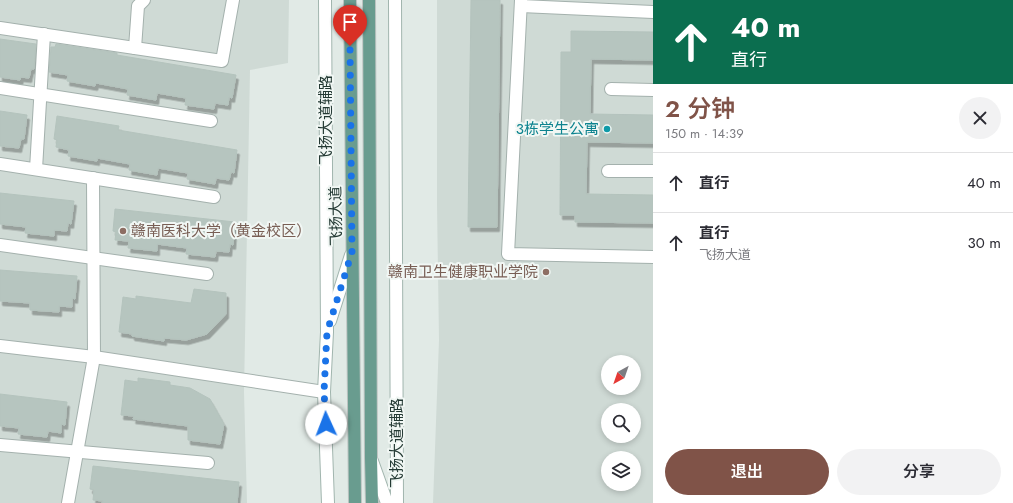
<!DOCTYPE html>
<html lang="zh">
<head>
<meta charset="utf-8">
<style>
	body { margin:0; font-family:Jost,"Noto Sans SC",sans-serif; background:#f2f2f3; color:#2b2b33; height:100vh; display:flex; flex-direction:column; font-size:15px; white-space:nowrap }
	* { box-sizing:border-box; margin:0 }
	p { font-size:13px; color:#7c7c81 }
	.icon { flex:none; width:22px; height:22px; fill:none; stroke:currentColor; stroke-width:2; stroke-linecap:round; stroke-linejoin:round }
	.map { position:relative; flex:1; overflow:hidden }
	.side { display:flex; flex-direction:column; background:#fff; width:360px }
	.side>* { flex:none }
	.top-card { background:#0b6e4f; color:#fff; overflow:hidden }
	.needle { width:26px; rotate:220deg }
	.controls { position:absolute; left:601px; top:355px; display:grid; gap:8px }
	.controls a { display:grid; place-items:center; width:40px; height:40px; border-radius:50%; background:#fff; box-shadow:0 2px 6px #0003; font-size:20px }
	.pin { position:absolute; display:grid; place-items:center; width:34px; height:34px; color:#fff; margin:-41px -17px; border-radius:50% 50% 50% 0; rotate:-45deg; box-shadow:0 0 4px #0007 }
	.pin .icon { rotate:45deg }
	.me { position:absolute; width:44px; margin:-22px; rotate:358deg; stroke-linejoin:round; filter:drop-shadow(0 0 3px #0008) }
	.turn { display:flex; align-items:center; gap:14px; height:84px; padding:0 12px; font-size:18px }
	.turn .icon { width:52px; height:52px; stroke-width:2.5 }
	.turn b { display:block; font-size:28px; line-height:34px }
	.round { display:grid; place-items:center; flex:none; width:42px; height:42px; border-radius:21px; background:#f2f2f3 }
	.summary { display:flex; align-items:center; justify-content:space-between; height:68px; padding:0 12px }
	h1 { font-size:24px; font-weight:600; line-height:30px; color:#805348 }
	.primary-button { display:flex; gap:8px; margin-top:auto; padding:8px 12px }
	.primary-button a { flex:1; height:46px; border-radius:24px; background:#805348; color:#fff; font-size:16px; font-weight:600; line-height:46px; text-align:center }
	.primary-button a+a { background:#f2f2f3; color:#2b2b33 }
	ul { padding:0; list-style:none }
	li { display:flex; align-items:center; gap:12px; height:60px; padding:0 12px; border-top:1px solid #e1e1e2 }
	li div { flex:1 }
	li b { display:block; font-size:15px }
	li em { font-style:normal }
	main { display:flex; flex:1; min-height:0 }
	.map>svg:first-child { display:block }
</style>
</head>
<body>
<main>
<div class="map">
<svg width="653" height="503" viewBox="0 0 653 503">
	<defs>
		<filter id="shadow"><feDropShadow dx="2.5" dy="4.5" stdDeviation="0" flood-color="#0004"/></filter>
	</defs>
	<rect width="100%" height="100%" fill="#e1eae6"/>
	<g fill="#cfdad5" fill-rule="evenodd">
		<polygon points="0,0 289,0 288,63 250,70 244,392 247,503 0,503"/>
		<path d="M 437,0 L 653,0 L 653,503 L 433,503 L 439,340 L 437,204 ZM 608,362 L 634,362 L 634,388 L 608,388 ZM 608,410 L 634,410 L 634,436 L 608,436 ZM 608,458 L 634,458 L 634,484 L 608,484 Z"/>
	</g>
	<g fill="#b6c5bf" stroke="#b4c3bd" filter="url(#shadow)">
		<polygon points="471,0 500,0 497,227 468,227"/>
		<polygon points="571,31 653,32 653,60 591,59 590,114 653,115 653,143 587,142 586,194 653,195 653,223 575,222 575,215 560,215 561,52 571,52"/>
		<polygon points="0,39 36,44 34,69 31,69 29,78 21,77 20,80 0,77"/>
		<polygon points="56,44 117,53 117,55 236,75 232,98 229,97 228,105 215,103 214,109 185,105 186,98 157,93 156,100 127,95 128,89 96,83 95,86 67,81 68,75 49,72 51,47 55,47"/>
		<polygon points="0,111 27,115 24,139 21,139 19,148 0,146"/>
		<polygon points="57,116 119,126 118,130 237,150 234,173 231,172 229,180 216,178 215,184 187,179 188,173 158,168 157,175 129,170 130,164 97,158 97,161 68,156 69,150 56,147 57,140 54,139"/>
		<polygon points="0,193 74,201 71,224 68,223 67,231 54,230 54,236 25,233 26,227 0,224"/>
		<polygon points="115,209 235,222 233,245 230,244 229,252 216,251 215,257 186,254 187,248 157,244 157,251 128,248 129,241 115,240 116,232 113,231"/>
		<polygon points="0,270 77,276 75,299 72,298 72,307 59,306 59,312 30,310 30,303 0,301"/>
		<polygon points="194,289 226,293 226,314 207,334 186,340 164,338 164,341 132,336 132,334 119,332 123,297 136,299 136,296 191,303"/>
		<polygon points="138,378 170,382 170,385 190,388 210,399 224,424 220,444 188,440 188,426 133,419 134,416 121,415 125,380 138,382"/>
		<polygon points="0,394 67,402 65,425 61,424 61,433 48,431 47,437 18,434 19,428 0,426"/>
		<polygon points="93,466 239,482 237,503 102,503 103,501 93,500 94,490 90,489"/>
	</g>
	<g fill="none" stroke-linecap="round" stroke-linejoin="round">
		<g stroke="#a4b1ad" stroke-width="14">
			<g id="street">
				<polyline points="521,0 508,254 653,257"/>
				<polyline points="521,6 653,12"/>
				<polyline points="0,28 222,61 233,0"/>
				<polyline points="135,48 138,6 144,0"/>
				<polyline points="0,88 211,121"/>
				<polyline points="611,89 653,90"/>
				<polyline points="0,164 214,197"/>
				<polyline points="36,169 44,34"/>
				<polyline points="608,171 653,171"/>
				<polyline points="0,245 207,274"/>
				<polyline points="0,346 94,357 324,392"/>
				<polyline points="0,445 208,463"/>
				<polyline points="68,503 94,357 93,178"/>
			</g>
		</g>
		<g stroke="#a1b5ae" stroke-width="14">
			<g id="secondary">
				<polyline points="325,0 327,332 324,392 328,503"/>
				<polyline points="395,0 397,503"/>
				<polyline points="330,321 351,255"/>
				<polyline points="372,461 387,503"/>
			</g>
		</g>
		<g stroke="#bdc4c2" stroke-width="14">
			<g id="primary">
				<polyline points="350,0 355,503"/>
				<polyline points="369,0 371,458 372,503"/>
			</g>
		</g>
		<use href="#street" stroke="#fff" stroke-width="12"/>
		<use href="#secondary" stroke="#fff" stroke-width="12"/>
		<use href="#primary" stroke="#699c8f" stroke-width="12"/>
	</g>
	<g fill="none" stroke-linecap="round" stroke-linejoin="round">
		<polyline stroke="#1a73e8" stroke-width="7" stroke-dasharray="0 12.6" points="326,424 324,392 327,332 352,252 350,46"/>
	</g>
	<circle fill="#0f9aa8" stroke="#f1f7f4" stroke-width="1.5" cx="607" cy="129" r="4"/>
	<g fill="#8d6e63" stroke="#f1f7f4" stroke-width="1.5">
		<circle cx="123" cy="231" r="4"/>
		<circle cx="546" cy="272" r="4"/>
	</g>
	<g text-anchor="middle" stroke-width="4" stroke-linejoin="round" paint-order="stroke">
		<g font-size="15" fill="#233933" stroke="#f1f7f4">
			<text transform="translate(326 120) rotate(-90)" y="5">飞扬大道辅路</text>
			<text transform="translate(336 216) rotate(-91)" y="5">飞扬大道</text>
			<text transform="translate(397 443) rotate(-90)" y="5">飞扬大道辅路</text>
		</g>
		<g font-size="15" fill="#0d838f" stroke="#f1f7f4" text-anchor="end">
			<text x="599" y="134">3栋学生公寓</text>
		</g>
		<g font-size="15" fill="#785e54" stroke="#f1f7f4" text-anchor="start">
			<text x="131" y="236">赣南医科大学（黄金校区）</text>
			<text x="538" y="277" text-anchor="end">赣南卫生健康职业学院</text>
		</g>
	</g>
</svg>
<div class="controls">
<a><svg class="needle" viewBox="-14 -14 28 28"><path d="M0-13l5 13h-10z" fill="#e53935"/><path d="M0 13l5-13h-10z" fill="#7c7c81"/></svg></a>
<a><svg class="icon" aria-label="search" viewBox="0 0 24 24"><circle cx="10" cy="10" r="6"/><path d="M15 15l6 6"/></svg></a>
<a><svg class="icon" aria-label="layers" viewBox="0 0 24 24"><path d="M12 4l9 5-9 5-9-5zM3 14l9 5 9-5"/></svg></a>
</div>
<div class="pin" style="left:350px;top:46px;background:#d93025"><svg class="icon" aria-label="arrive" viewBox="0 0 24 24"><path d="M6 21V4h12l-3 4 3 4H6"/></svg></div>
<svg class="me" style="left:326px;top:424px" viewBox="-20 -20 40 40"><circle r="19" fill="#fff"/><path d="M0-13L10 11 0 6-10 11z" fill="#1a73e8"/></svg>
</div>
<section class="side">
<div class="top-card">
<div class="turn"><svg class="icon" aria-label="ahead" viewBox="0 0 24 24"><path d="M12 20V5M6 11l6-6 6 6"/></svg><div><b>40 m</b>直行</div></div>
</div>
<div class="summary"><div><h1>2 分钟</h1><p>150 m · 14:39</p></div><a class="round"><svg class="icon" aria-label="close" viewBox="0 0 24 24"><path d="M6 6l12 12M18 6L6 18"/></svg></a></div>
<ul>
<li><svg class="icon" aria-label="ahead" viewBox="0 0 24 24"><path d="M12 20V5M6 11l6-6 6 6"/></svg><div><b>直行</b></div><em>40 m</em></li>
<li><svg class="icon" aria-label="ahead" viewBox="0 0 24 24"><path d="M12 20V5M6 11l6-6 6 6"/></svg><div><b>直行</b><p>飞扬大道</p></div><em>30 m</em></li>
</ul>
<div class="primary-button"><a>退出</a><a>分享</a></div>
</section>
</main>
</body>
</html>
